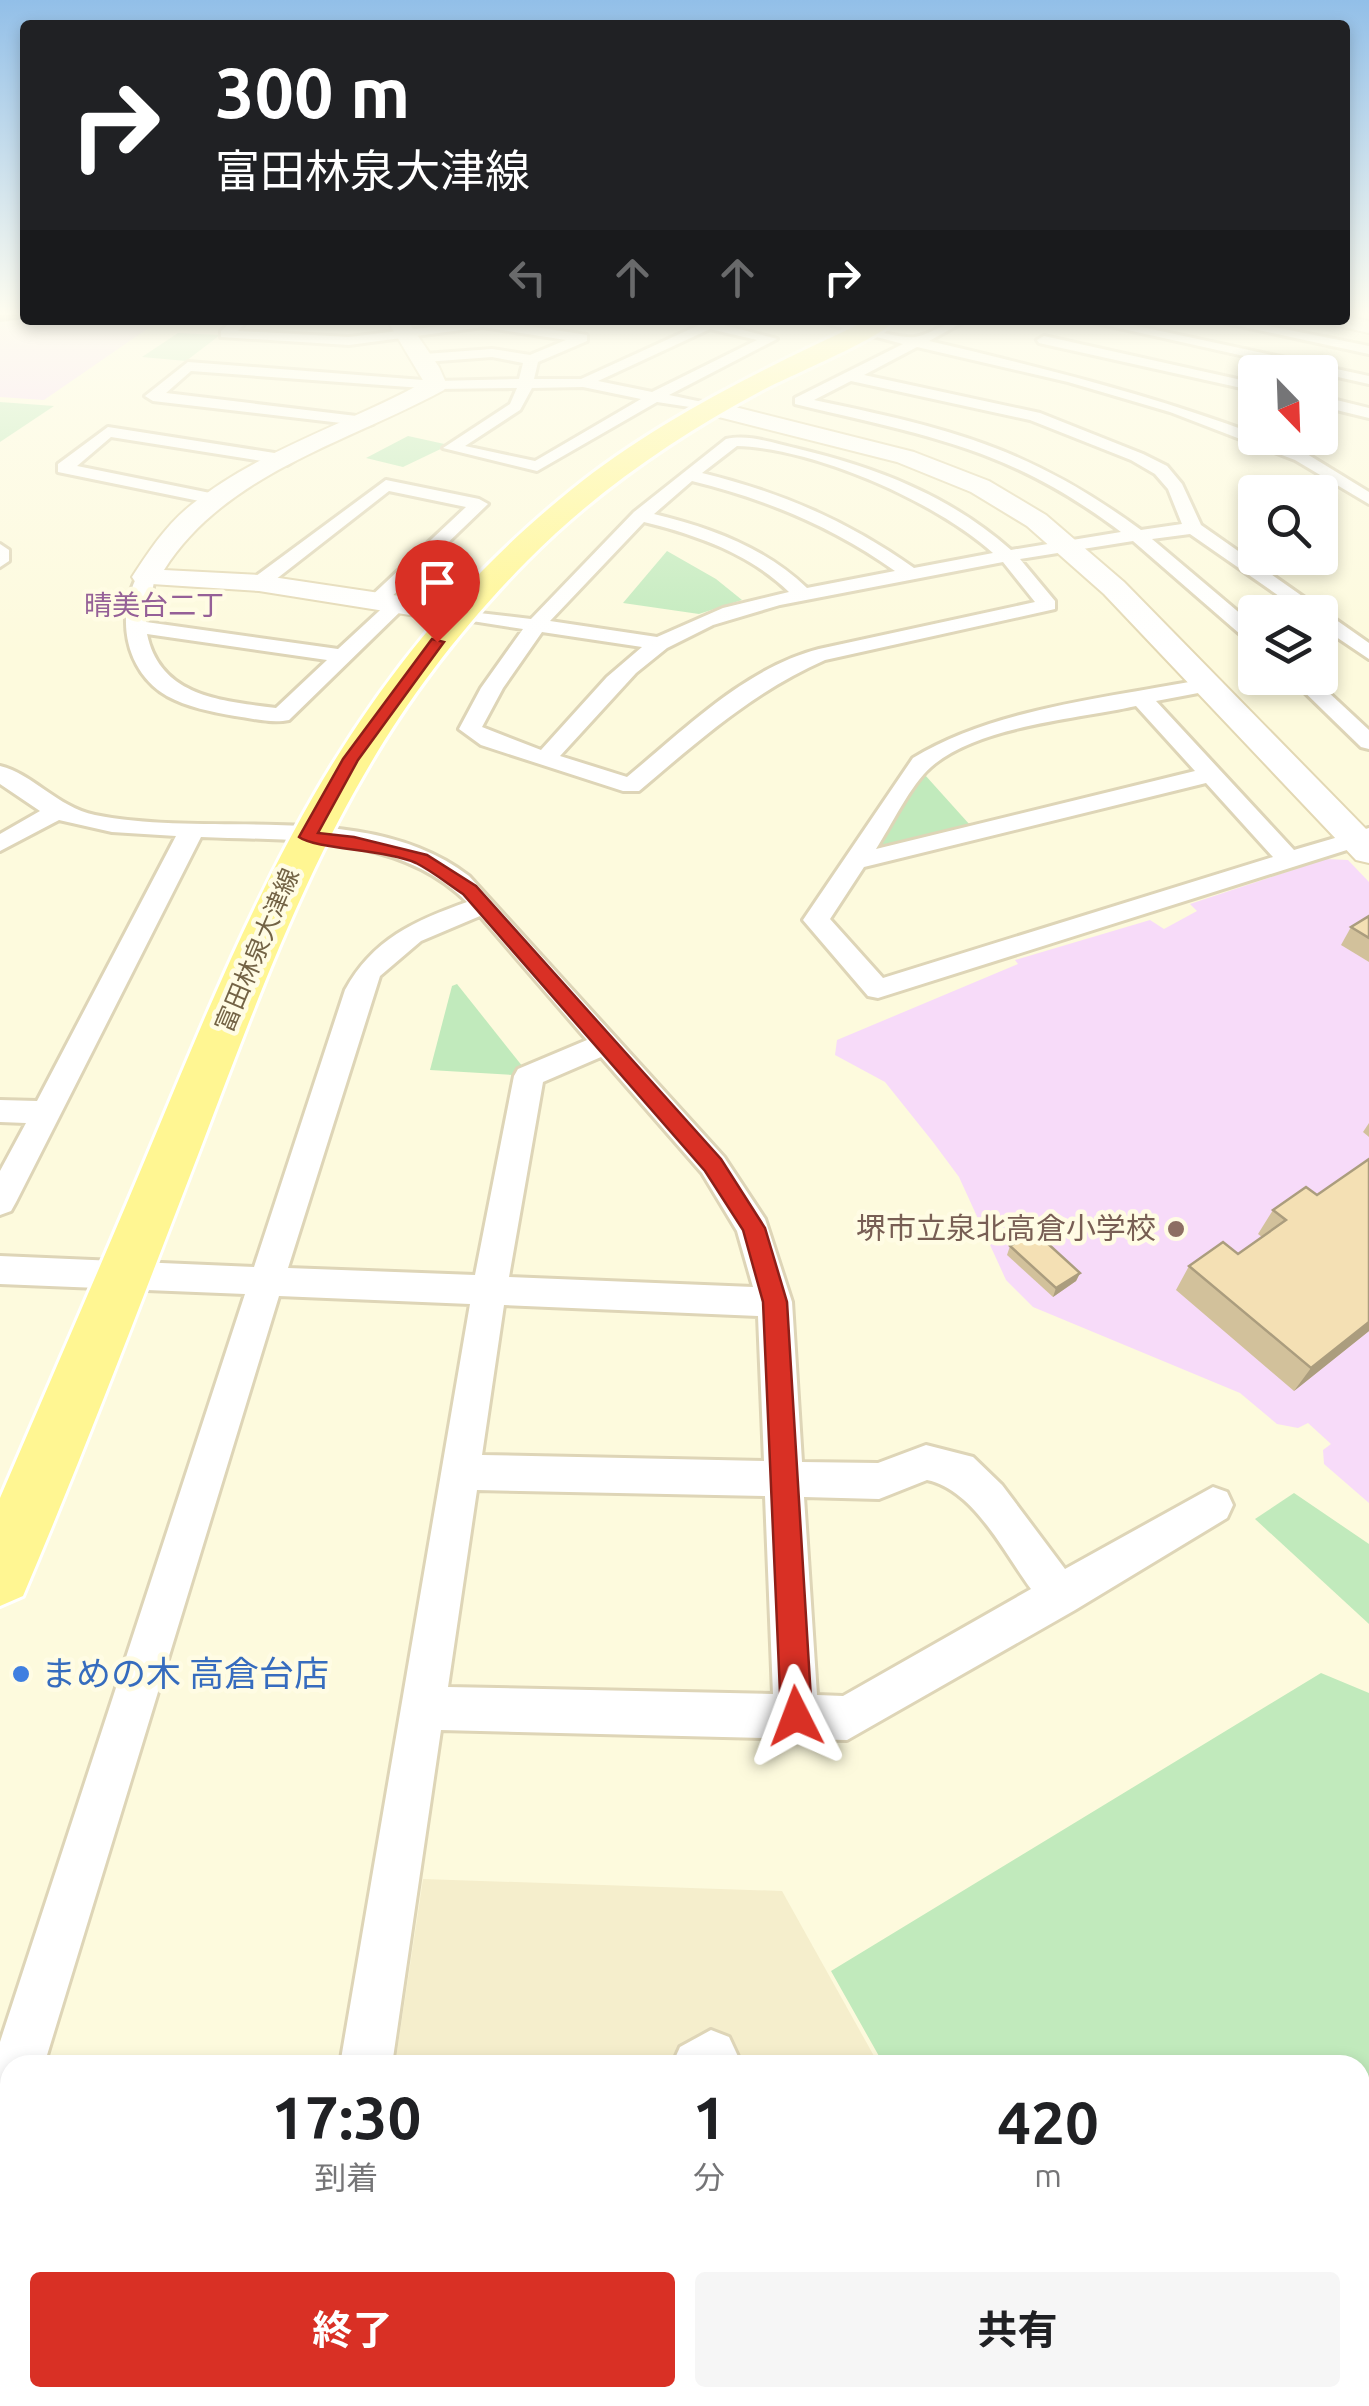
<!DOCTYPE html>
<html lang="ja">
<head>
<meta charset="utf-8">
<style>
	body { margin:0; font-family:Ubuntu,"Noto Sans JP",sans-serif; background:#f6f6f6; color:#202124; height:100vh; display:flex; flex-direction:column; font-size:38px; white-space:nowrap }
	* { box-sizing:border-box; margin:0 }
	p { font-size:32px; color:#757577 }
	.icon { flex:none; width:55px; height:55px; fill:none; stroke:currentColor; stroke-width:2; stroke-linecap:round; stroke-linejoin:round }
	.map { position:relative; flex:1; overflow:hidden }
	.side { position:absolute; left:0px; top:2055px; width:1370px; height:352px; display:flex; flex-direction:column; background:#fff; border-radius:30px 30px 0 0; box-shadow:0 5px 15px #0003 }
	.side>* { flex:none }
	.guide { position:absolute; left:20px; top:20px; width:1330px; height:305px; border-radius:10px; box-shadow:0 5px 15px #0003; background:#202124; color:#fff; overflow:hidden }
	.needle { width:65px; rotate:157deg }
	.buttons { position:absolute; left:1238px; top:355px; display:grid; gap:20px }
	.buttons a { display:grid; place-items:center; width:100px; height:100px; border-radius:10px; background:#fff; box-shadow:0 5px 15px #0003; font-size:50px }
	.pin { position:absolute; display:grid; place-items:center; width:85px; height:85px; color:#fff; margin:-102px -42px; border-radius:50% 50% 50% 0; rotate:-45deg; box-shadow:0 0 10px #0007 }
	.pin .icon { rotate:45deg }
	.me { position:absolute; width:110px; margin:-55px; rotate:357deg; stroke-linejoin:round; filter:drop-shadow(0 0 8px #0008) }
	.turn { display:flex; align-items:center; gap:35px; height:210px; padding:0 30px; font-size:45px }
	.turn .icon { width:130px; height:130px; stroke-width:2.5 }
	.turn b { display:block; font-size:70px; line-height:85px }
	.lanes { display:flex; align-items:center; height:95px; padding:0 30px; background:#0003; justify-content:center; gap:50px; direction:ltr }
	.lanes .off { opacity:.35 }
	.eta { display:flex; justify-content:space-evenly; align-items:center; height:170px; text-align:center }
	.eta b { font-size:60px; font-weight:700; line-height:70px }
	.button { display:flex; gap:20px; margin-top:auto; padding:20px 30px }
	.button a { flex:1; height:115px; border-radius:10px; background:#d93025; color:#fff; font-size:40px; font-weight:700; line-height:115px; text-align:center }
	.button a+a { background:#f6f6f6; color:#202124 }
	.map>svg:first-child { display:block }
</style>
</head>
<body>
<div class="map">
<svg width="1369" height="2406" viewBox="0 0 1369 2406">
	<rect width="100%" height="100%" fill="#fdfadd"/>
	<g fill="#f5eecc">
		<polygon points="423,1879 782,1891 879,2065 395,2065"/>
		<polygon points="344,2398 1066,2398 1071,2406 343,2406"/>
	</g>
	<g fill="#f7dbf9">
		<polygon points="0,315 25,315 25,320 160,320 44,400 0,397"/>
		<polygon points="1326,859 1348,860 1369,882 1369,1503 1324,1464 1323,1450 1331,1444 1308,1423 1298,1428 1277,1424 1240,1393 1033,1307 1006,1280 959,1177 933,1142 885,1082 835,1055 837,1040 1018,964 1015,960 1150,920 1164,929 1197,911 1190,904"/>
	</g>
	<g fill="#c1eabc">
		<polygon points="178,333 220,335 186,361 142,357"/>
		<polygon points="0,402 54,406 0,442"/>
		<polygon points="408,436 449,445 403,467 366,458"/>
		<polygon points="667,551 716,579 742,600 699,614 623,603"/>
		<polygon points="925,775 970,825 882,847 877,843"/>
		<polygon points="457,984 523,1067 513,1075 430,1070 452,986"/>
		<polygon points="1294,1493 1369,1544 1369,1624 1255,1519"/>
		<polygon points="1321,1673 1369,1693 1369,2406 1077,2406 1072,2398 1360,2398 1360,2065 884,2065 831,1971"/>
	</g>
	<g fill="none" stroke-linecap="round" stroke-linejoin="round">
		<g stroke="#ded5b7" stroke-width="6">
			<g id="street">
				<path d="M 233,320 L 248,320 L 238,331 L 349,337 L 490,320 L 587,335 L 587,341 L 538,362 L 534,379 L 581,379 L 708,321 L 777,339 L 669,395 L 716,405 L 716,411 L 657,402 L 537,471 L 443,448 L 510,404 L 517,388 L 436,389 L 191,371 L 166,393 L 373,418 L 373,424 L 367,426 L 153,401 L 145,396 L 188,362 L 436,381 L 519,379 L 523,363 L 492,357 L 425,362 L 418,358 L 425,354 L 492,349 L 530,355 L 566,340 L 483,327 L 349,345 L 221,337 L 221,331 ZM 710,329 L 757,340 L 652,392 L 598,381 ZM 583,387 L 641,399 L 535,461 L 465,446 L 520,410 L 532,388 Z"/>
				<path d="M 813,320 C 841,320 898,340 915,337 C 934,334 945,320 967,320 L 929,341 C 1040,367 1148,394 1255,434 L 1255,438 L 1307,454 L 1369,492 L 1369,504 L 1295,460 L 1170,412 L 1068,382 L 917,347 L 864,375 L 1040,413 L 1143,454 L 1167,466 L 1182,484 L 1201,525 L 1369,643 L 1369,659 L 1320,626 L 1320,612 L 1302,612 L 1190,534 L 1152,539 L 1255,626 L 1255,643 L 1248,641 L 1133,541 L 1020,559 L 1055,601 L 1055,609 L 825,660 C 754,691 698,741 639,791 L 623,791 L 481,745 L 459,729 L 481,688 L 523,629 L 453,618 L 453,610 L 531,619 L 634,512 L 726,439 C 749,434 773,443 795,448 C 875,467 949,495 1011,550 L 1121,532 C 1008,447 927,436 795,404 L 795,398 L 903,344 ZM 851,381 L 1030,420 L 1131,460 L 1155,474 L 1168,489 L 1182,524 L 1141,530 C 1028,447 948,428 814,400 ZM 737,446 C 814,448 935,501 993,553 L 914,568 C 848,521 780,492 702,473 ZM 692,481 C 766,499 833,527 895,571 L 807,588 C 764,547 711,528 654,514 ZM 644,522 C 697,535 750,554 789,592 L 723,608 L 657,637 L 550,621 ZM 1003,562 L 1035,602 L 819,649 C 745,668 684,730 627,777 L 560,756 L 636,673 L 667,648 L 713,625 L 780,605 ZM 542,632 L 642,647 L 607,677 L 541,750 L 482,727 L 503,688 Z"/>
				<polygon points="1083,320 1109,320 1369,376 1369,384"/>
				<polygon points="1212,320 1239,320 1369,346 1369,354"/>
				<polygon points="1044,336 1255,383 1255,391 1039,343 1037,340"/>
				<polygon points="1320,396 1369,408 1369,418 1320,406"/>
				<polygon points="108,427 287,455 295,460 287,465 111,437 77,466 220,495 223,499 214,504 58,472 58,464"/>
				<polygon points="386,480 479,499 488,504 384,604 377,606 367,600 466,507 389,491 266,587 252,587 252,579"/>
				<polygon points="0,544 9,550 9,561 0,567"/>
				<path d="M 146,571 L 155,577 L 146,622 L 338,649 L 391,600 L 405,600 L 408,604 L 289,720 C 272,724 251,718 235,716 C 212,712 187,707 167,696 C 124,671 115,614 139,573 ZM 147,634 L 327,660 L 276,708 C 222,701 160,697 147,634 Z"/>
				<polygon points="1290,678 1313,678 1369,730 1369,749 1361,747"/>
				<path d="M 1206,679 L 1217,685 L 1214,690 L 1156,701 L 1294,850 L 1369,828 L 1369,843 L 878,998 L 868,996 L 803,920 L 913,758 C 994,708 1112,697 1206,679 ZM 1136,706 L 1195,771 L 876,849 C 891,826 911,784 931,767 C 977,726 1077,719 1136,706 ZM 1206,783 L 1273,857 L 883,978 L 830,919 L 864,867 Z"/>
				<path d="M 0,766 C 33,774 57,807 95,815 C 212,839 368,798 469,876 L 724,1157 L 765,1219 L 792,1302 L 802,1462 L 878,1463 L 926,1445 L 973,1457 L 1002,1485 L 1065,1569 L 1213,1487 L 1227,1492 L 1233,1505 L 1227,1518 L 1075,1610 L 847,1740 L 441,1730 L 392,2065 L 340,2065 L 470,1304 L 279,1296 L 44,2065 L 10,2065 L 10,2143 L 0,2147 L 0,2042 L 245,1294 L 0,1284 L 0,1256 L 254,1267 L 345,990 C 373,939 414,921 467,902 C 398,833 291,841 201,837 L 16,1202 L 11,1211 L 0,1215 L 0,1171 L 26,1123 L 0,1122 L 0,1100 L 37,1101 L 176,836 L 112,832 L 59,820 L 0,851 L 0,834 L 40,811 L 0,784 ZM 480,916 L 587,1040 L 518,1069 L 514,1076 L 475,1275 L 288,1268 L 380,976 L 421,941 ZM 601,1057 L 702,1173 L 737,1231 L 753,1287 L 509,1277 L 543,1082 ZM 504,1305 L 758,1316 L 764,1461 L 482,1455 ZM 927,1480 C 974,1490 1003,1551 1031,1589 L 843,1696 L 817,1695 L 804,1497 L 879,1499 ZM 477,1490 L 765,1496 L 773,1694 L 448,1687 Z"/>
				<polygon points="711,2030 729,2037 742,2065 672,2065 680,2047"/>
				<polygon points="287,2398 345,2398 343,2406 285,2406"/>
				<polygon points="855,2398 914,2398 917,2406 858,2406"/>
			</g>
		</g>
		<g stroke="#e3d8b4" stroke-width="4">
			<g id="secondary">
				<polygon points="1345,316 1369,321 1369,333 1329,324 1326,320 1345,320"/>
				<path d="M 387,320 L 407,320 L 439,367 L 447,385 L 444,390 C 349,442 225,473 164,570 L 259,575 L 460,605 L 470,608 L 474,614 L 470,620 L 460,623 L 259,591 L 136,583 L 132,577 C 149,551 166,525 191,505 C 259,450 348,424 424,382 Z"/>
				<polygon points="711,401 914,452 989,481 1046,515 1124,582 1369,832 1369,863 1356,860 1104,594 1027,526 971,492 897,462 703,413 700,408 703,403"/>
			</g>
		</g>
		<g stroke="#fff" stroke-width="6">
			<path id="primary" d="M 868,320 L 896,320 C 877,340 791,375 761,391 C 675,437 595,492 527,561 C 353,737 287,921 201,1147 C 143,1297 86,1448 23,1596 L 0,1606 L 0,1498 C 51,1379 103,1261 153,1141 C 259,886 349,670 571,490 C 660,418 765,368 868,320 Z"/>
		</g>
		<use href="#street" fill="#fff" fill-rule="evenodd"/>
		<use href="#secondary" fill="#fff" fill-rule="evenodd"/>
		<use href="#primary" fill="#fff692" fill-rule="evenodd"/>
	</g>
	<g fill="#d2c19b">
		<polygon points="1369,916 1369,962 1341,945 1351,927"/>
		<polygon points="1369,1123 1369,1137 1363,1132"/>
		<polygon points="1369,1159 1369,1331 1294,1391 1176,1290 1189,1266 1238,1254 1262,1237 1258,1234 1273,1210 1317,1195"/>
		<polygon points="1010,1246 1080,1273 1076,1281 1053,1297 1007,1255"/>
	</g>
	<g fill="#ab9d7e">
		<polygon points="0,315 25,315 25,319 0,322"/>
		<polygon points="1080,1273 1076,1281 1053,1297 1056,1288"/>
		<polygon points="1369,1322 1369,1331 1294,1391 1311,1368"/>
	</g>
	<g fill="#f4e0b4" stroke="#ab9d7e" stroke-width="2.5">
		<polygon points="1369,916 1369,938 1351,927"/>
		<polygon points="1369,1159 1369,1322 1311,1368 1189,1266 1223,1242 1238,1254 1286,1220 1273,1210 1306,1187 1317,1195"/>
		<polygon points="1034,1231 1080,1273 1056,1288 1010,1246"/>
	</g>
	<linearGradient id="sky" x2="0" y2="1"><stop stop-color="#92bfe8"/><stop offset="0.48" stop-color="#fefdf0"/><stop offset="1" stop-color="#fefdf0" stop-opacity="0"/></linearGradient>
	<rect width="1369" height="652" fill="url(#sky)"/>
	<path fill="#d93025" stroke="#8d1f18" stroke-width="2.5" d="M 432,639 L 444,642 L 358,760 L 318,833 L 354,837 L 427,855 L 476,886 L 721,1159 L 765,1228 L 787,1302 L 812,1716 L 807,1727 L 796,1732 L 785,1727 L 781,1716 L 763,1302 L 743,1230 L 705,1171 L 463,894 C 448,884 432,871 416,863 C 388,850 315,849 299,837 L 343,759 Z"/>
	<circle fill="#8d6e63" stroke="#fffce4" stroke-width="4" cx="1176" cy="1229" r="10"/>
	<circle fill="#3f7fe0" stroke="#fffce4" stroke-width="4" cx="21" cy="1674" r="10"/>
	<g text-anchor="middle" stroke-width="9" stroke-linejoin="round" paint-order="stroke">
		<g font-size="25" fill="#736345" stroke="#fffce4">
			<text transform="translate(257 950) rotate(-67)" y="9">富田林泉大津線</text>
		</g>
		<g font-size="28" fill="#956097" stroke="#fffce4">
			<text x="154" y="615">晴美台二丁</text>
		</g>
		<g font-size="30" fill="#785e54" stroke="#fffce4" text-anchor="end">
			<text x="1156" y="1239">堺市立泉北高倉小学校</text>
		</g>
		<g font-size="35" fill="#366cbe" stroke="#fffce4" text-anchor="start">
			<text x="41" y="1686">まめの木 高倉台店</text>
		</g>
	</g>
</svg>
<div class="buttons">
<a><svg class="needle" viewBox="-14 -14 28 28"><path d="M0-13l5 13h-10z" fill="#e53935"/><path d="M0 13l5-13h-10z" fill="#757577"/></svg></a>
<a><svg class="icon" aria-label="search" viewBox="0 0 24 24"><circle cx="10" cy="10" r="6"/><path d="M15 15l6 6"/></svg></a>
<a><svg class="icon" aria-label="layers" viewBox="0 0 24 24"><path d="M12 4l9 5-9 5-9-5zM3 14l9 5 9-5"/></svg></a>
</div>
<div class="pin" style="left:437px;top:642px;background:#d93025"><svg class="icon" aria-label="arrive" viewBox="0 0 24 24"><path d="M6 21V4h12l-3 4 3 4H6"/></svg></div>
<svg class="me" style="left:796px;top:1716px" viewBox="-20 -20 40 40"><path d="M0-17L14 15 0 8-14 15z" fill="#d93025" stroke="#fff" stroke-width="4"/></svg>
<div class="guide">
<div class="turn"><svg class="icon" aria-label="right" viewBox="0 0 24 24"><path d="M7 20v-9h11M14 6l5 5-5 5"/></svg><div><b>300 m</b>富田林泉大津線</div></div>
<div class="lanes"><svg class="icon off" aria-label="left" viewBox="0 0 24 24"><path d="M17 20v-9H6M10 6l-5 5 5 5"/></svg><svg class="icon off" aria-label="ahead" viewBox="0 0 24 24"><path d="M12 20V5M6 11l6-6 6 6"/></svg><svg class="icon off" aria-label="ahead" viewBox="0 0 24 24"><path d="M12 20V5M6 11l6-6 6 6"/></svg><svg class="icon" aria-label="right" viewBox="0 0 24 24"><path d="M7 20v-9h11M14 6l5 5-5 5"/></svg></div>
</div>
<section class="side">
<div class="eta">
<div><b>17:30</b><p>到着</p></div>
<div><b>1</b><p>分</p></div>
<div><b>420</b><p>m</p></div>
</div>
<div class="button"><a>終了</a><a>共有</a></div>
</section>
</div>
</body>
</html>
